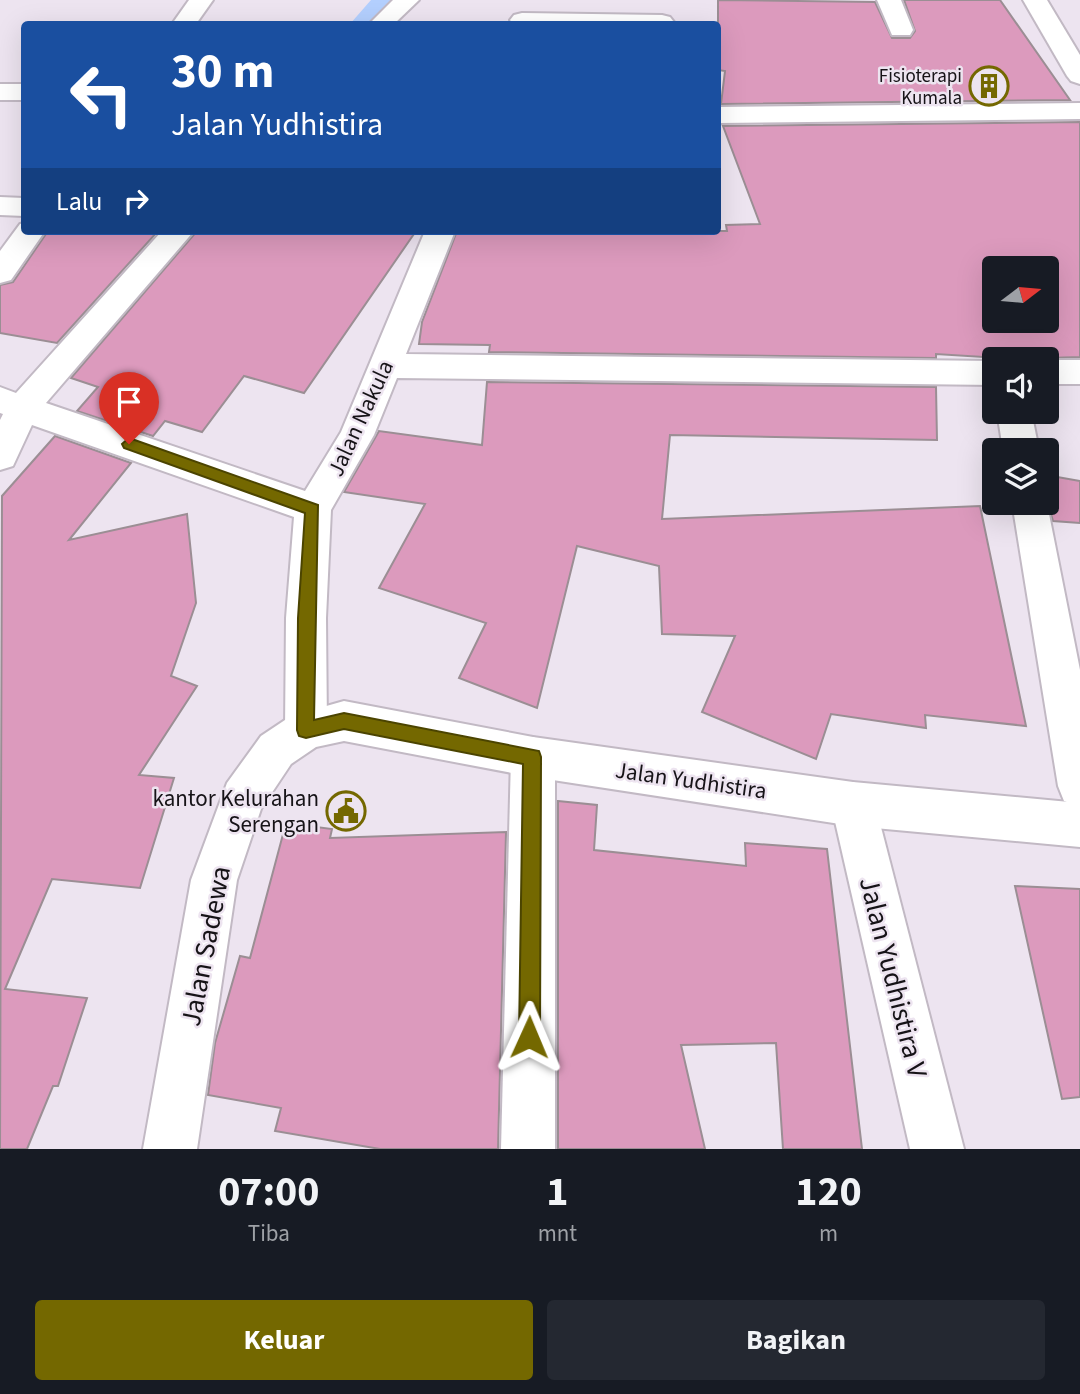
<!DOCTYPE html>
<html lang="id">
<head>
<meta charset="utf-8">
<style>
	body { margin:0; font-family:"Source Sans 3",sans-serif; background:#242831; color:#f1f3f6; height:100vh; display:flex; flex-direction:column; font-size:26px; white-space:nowrap }
	* { box-sizing:border-box; margin:0 }
	p { font-size:23px; color:#9ea1a6 }
	.icon { flex:none; width:38px; height:38px; fill:none; stroke:currentColor; stroke-width:2; stroke-linecap:round; stroke-linejoin:round }
	.map { position:relative; height:1149px; overflow:hidden }
	.side { display:flex; flex-direction:column; background:#171b24; flex:1 }
	.side>* { flex:none }
	.guide { position:absolute; left:21px; top:21px; width:700px; height:214px; border-radius:7px; box-shadow:0 7px 28px #0002; background:#1a4fa0; color:#fff; overflow:hidden }
	.needle { width:46px; rotate:74deg }
	.buttons { position:absolute; left:982px; top:256px; display:grid; gap:14px }
	.buttons a { display:grid; place-items:center; width:77px; height:77px; border-radius:7px; background:#171b24; box-shadow:0 7px 28px #0002; font-size:35px }
	.pin { position:absolute; display:grid; place-items:center; width:60px; height:60px; color:#fff; margin:-72px -30px; border-radius:50% 50% 50% 0; rotate:-45deg; box-shadow:0 0 7px #0007 }
	.pin .icon { rotate:45deg }
	.me { position:absolute; width:77px; margin:-38px; rotate:1deg; stroke-linejoin:round; filter:drop-shadow(0 0 5px #0008) }
	.turn { display:flex; align-items:center; gap:24px; height:147px; padding:0 35px; font-size:32px }
	.turn .icon { width:91px; height:91px; stroke-width:2.5 }
	.turn b { display:block; font-size:49px; line-height:60px }
	.then { display:flex; align-items:center; height:66px; padding:0 35px; background:#0003; gap:14px; font-size:26px }
	.eta { display:flex; justify-content:space-evenly; align-items:center; height:119px; text-align:center }
	.eta b { font-size:42px; font-weight:700; line-height:49px }
	.button { display:flex; gap:14px; margin-top:auto; padding:14px 35px }
	.button a { flex:1; height:80px; border-radius:7px; background:#746800; color:#fff; font-size:28px; font-weight:700; line-height:80px; text-align:center }
	.button a+a { background:#242831; color:#f1f3f6 }
	.map>svg:first-child { display:block }
</style>
</head>
<body>
<div class="map">
<svg width="1080" height="1149" viewBox="0 0 1080 1149">
	<rect width="100%" height="100%" fill="#ede4f0"/>
	<g fill="none" stroke-linecap="round" stroke-linejoin="round">
		<polygon fill="#b3cffe" fill-rule="evenodd" points="371,0 407,0 386,24 350,24"/>
	</g>
	<g fill="#dc9abd" stroke="#9b8e94" stroke-width="2" fill-rule="evenodd">
		<polygon points="718,0 875,2 892,38 910,38 915,31 904,0 1000,0 1070,100 721,104 725,71 718,70"/>
		<path d="M 1080,122 L 1080,357 L 1016,359 L 936,354 L 936,358 L 489,352 L 490,345 L 419,344 L 422,322 L 457,231 L 727,231 L 726,225 L 760,224 L 723,126 ZM 994,268 L 1046,268 L 1046,320 L 994,320 Z"/>
		<polygon points="48,231 158,231 57,343 0,333 0,285 13,282"/>
		<polygon points="197,231 416,231 304,393 244,376 202,432 165,421 153,436 77,411 98,387 71,378"/>
		<polygon points="487,382 936,387 937,440 670,435 662,519 980,506 1026,726 925,715 926,728 831,714 816,759 702,712 735,636 662,634 659,566 577,546 537,708 459,678 486,623 379,588 425,504 344,492 379,431 482,445"/>
		<polygon points="55,436 131,463 69,540 187,514 196,603 171,676 197,686 139,775 174,778 140,888 52,879 5,989 87,998 58,1086 53,1086 27,1149 0,1149 2,496"/>
		<polygon points="1046,475 1080,481 1080,523 1053,521 1046,497"/>
		<polygon points="558,801 597,805 594,850 746,866 745,843 827,849 862,1149 783,1149 776,1043 681,1045 705,1149 558,1149"/>
		<polygon points="286,823 332,829 330,838 506,832 498,1149 380,1149 275,1131 281,1108 208,1095 215,1043 240,956 250,958"/>
		<polygon points="1015,886 1080,889 1080,1097 1062,1099"/>
	</g>
	<g fill="none" stroke-linecap="round" stroke-linejoin="round">
		<g stroke="#c2b9c4" stroke-width="4">
			<g id="street">
				<polygon points="189,0 213,0 196,24 172,24"/>
				<polygon points="393,0 419,0 394,24 369,24"/>
				<polygon points="877,0 901,0 913,30 910,35 892,35"/>
				<polygon points="1023,0 1047,0 1080,55 1080,84 1071,81 1067,76"/>
				<polygon points="522,13 662,15 670,17 674,22 672,24 513,24 510,20 514,15"/>
				<rect x="0" y="84" width="24" height="16"/>
				<polygon points="1080,103 1080,119 718,123 718,107"/>
				<polygon points="0,197 24,198 24,216 0,215"/>
				<polygon points="24,223 24,231 45,231 11,280 0,283 0,251 20,224"/>
				<polygon points="162,231 194,231 46,403 305,491 341,432 425,231 455,231 406,354 994,361 994,385 397,378 374,435 331,510 326,618 327,730 321,744 306,750 291,744 285,730 286,618 294,517 32,425 13,466 0,470 0,420 3,414 0,413 0,387 16,393"/>
				<rect x="1046" y="360" width="34" height="24"/>
				<polygon points="997,411 1031,411 1039,450 1003,450"/>
				<polygon points="1046,499 1080,670 1080,807 1064,801 1058,786 1012,502 1046,502"/>
				<polygon points="533,737 548,743 555,757 555,1149 501,1149 511,757 518,743"/>
				<polygon points="853,782 869,789 875,804 964,1149 910,1149 831,804 837,789"/>
			</g>
		</g>
		<g stroke="#c2b9c4" stroke-width="4">
			<polygon id="secondary" points="344,701 533,737 853,782 1080,803 1080,847 853,826 533,777 344,741 316,747 291,764 261,809 237,880 197,1149 143,1149 191,880 227,783 261,736 291,716"/>
		</g>
		<use href="#street" fill="#fff" fill-rule="evenodd"/>
		<use href="#secondary" fill="#fff" fill-rule="evenodd"/>
	</g>
	<polygon fill="#746800" stroke="#4b4400" stroke-width="2" points="129,438 318,505 314,720 344,713 539,751 541,757 540,1037 537,1044 529,1048 522,1044 519,1037 523,764 344,729 306,738 299,736 297,730 298,618 305,513 124,448 122,444"/>
	<defs>
		<g id="building-ring" transform="scale(2.0125)"><circle r="9.5" fill="#ede4f0" stroke="#746800" stroke-width="1.5"/><path d="M-4-6H4V6H1V3H-1V6H-4ZM-2.5-4.3h1.7v1.8h-1.7ZM.8-4.3h1.7v1.8H.8ZM-2.5-1h1.7V.8h-1.7ZM.8-1h1.7V.8H.8Z" fill="#746800"/></g>
		<g id="civic-ring" transform="scale(2.0125)"><circle r="9.5" fill="#ede4f0" stroke="#746800" stroke-width="1.5"/><path d="M-.6-6.5H3V-4.5H.6V-3L4-1V1h2V6H-6V1h2V-1L-.6-3ZM-1.2 2.5V6h2.4V2.5Z" fill="#746800"/></g>
	</defs>
	<g fill-rule="evenodd">
		<use href="#building-ring" x="989" y="86"/>
		<use href="#civic-ring" x="346" y="811"/>
	</g>
	<g text-anchor="middle" stroke-width="5" stroke-linejoin="round" paint-order="stroke">
		<g font-size="19" fill="#161317" stroke="#ede4f0" text-anchor="end">
			<text x="962" y="82">Fisioterapi<tspan x="962" dy="22">Kumala</tspan></text>
		</g>
		<g font-size="23" fill="#161317" stroke="#ede4f0">
			<text transform="translate(360 418) rotate(-65)" y="8">Jalan Nakula</text>
			<text transform="translate(691 780) rotate(8)" y="8">Jalan Yudhistira</text>
		</g>
		<g font-size="23" fill="#161317" stroke="#ede4f0" text-anchor="end">
			<text x="319" y="806">kantor Kelurahan<tspan x="319" dy="26">Serengan</tspan></text>
		</g>
		<g font-size="28" fill="#161317" stroke="#ede4f0">
			<text transform="translate(205 946) rotate(-79)" y="10">Jalan Sadewa</text>
			<text transform="translate(894 977) rotate(76)" y="10">Jalan Yudhistira V</text>
		</g>
	</g>
</svg>
<div class="buttons">
<a><svg class="needle" viewBox="-14 -14 28 28"><path d="M0-13l5 13h-10z" fill="#e53935"/><path d="M0 13l5-13h-10z" fill="#9ea1a6"/></svg></a>
<a><svg class="icon" aria-label="sound" viewBox="0 0 24 24"><path d="M4 9h4l5-4v14l-5-4H4zM17 9q2 3 0 6"/></svg></a>
<a><svg class="icon" aria-label="layers" viewBox="0 0 24 24"><path d="M12 4l9 5-9 5-9-5zM3 14l9 5 9-5"/></svg></a>
</div>
<div class="pin" style="left:129px;top:444px;background:#d93025"><svg class="icon" aria-label="arrive" viewBox="0 0 24 24"><path d="M6 21V4h12l-3 4 3 4H6"/></svg></div>
<svg class="me" style="left:529px;top:1037px" viewBox="-20 -20 40 40"><path d="M0-17L14 15 0 8-14 15z" fill="#746800" stroke="#fff" stroke-width="4"/></svg>
<div class="guide">
<div class="turn"><svg class="icon" aria-label="left" viewBox="0 0 24 24"><path d="M17 20v-9H6M10 6l-5 5 5 5"/></svg><div><b>30 m</b>Jalan Yudhistira</div></div>
<div class="then">Lalu<svg class="icon" aria-label="right" viewBox="0 0 24 24"><path d="M7 20v-9h11M14 6l5 5-5 5"/></svg></div>
</div>
</div>
<section class="side">
<div class="eta">
<div><b>07:00</b><p>Tiba</p></div>
<div><b>1</b><p>mnt</p></div>
<div><b>120</b><p>m</p></div>
</div>
<div class="button"><a>Keluar</a><a>Bagikan</a></div>
</section>
</body>
</html>
